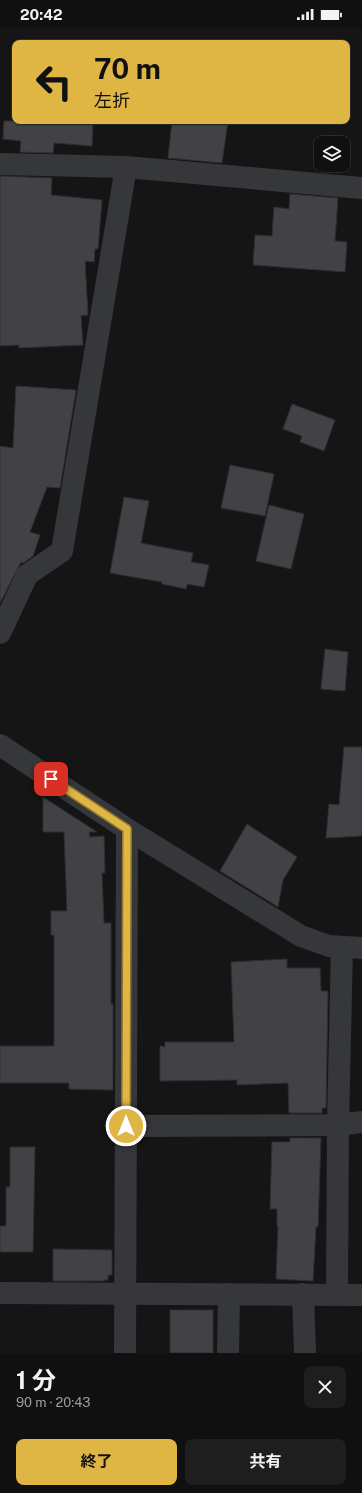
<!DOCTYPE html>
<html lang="ja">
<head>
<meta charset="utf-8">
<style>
	body { margin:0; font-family:"Public Sans","Noto Sans JP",sans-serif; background:#1e1e1e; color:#f1f3f6; height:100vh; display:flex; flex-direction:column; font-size:15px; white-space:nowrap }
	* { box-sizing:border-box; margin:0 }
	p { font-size:13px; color:#9c9d9f }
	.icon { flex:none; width:22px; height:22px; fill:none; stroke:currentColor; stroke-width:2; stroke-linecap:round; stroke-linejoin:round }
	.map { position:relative; height:1325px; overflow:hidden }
	.details { display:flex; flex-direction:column; background:#101010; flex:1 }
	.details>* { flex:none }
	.guide { position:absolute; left:12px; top:12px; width:338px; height:84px; border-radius:8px; box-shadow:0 1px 3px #0004,0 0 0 1px #303030; background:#dfb544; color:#111; overflow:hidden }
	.tools { position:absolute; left:314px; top:108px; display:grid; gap:8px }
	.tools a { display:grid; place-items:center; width:36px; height:36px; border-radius:8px; background:#101010; box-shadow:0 1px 3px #0004,0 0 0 1px #303030; font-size:20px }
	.pin { position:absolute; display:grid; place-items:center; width:34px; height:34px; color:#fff; margin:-17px; border-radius:8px; box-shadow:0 2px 6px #0006 }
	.me { position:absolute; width:44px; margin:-22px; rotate:0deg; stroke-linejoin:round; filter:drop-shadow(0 0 3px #0008) }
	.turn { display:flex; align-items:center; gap:14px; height:84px; padding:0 16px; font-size:18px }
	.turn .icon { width:52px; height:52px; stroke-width:2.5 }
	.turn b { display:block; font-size:28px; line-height:34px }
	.round { display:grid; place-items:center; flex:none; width:42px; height:42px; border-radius:8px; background:#1e1e1e }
	.summary { display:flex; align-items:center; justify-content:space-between; height:68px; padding:0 16px }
	h1 { font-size:24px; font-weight:700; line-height:30px }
	.button { display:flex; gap:8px; margin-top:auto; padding:8px 16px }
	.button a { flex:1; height:46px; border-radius:8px; background:#dfb544; color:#111; font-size:16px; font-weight:700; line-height:46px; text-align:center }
	.button a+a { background:#1e1e1e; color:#f1f3f6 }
	.status { display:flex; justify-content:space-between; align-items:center; height:28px; padding:0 20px; background:#101010; direction:ltr }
	.status svg { height:11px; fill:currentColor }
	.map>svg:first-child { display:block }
</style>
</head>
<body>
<div class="status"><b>20:42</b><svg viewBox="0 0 49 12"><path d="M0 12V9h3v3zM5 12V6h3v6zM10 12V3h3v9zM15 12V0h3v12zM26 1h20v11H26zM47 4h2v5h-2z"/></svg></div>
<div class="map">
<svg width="362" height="1325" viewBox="0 0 362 1325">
	<rect width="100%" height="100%" fill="#151516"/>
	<g fill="#424246" stroke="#2f2f32">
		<polygon points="4,93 93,93 92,118 54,115 53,125 20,124 21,113 3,111"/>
		<polygon points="172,93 228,93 222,135 168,130"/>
		<polygon points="0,148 52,150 51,167 102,172 98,221 95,221 94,234 85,233 88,287 81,288 83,317 19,320 19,317 0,318"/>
		<polygon points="290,166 338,170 335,213 347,214 345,244 253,237 255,207 272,208 274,179 289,181"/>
		<polygon points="16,358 76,362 60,460 47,459 30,504 40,507 33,528 23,535 21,534 0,575 0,418 13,420"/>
		<polygon points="292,376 335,392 324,423 300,414 302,408 283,401"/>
		<polygon points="230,437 274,446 265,488 221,480"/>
		<polygon points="124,469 149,473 141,515 193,525 191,534 209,537 204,559 187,556 186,561 162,556 162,554 110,545"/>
		<polygon points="269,477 304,486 291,541 256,533"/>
		<polygon points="325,621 348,624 345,663 321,661"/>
		<polygon points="344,719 362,719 362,808 326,810 329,776 339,777"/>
		<polygon points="43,769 97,804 89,804 90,809 104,808 105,845 102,845 104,895 111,895 111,976 113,976 113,1062 69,1061 69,1055 0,1055 0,1018 54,1018 54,907 51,907 51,883 67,883 64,804 43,804"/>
		<polygon points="247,796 297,829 283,852 278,879 220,843"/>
		<polygon points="287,931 287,940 320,940 321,963 328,963 326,1080 322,1080 322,1085 289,1085 288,1055 237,1057 237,1052 160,1053 160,1018 165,1019 165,1014 234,1014 231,934"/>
		<polygon points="290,1110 321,1110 318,1199 316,1199 313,1253 276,1251 278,1198 277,1198 277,1181 270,1181 272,1114 290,1114"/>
		<polygon points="10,1119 35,1119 33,1224 0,1224 0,1198 6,1198 6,1159 10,1159"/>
		<polygon points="53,1221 112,1222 112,1247 108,1247 108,1252 104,1252 104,1253 53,1253"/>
		<rect x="170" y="1282" width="43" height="43"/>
	</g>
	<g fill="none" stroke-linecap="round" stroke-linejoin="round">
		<g stroke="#36373b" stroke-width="22">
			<polyline points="0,136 126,139 362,160"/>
			<polyline points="0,605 27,547 62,523 126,139"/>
			<polyline points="0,717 127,801 301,908 329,918 362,920"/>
			<polyline points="126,1098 338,1097 362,1094"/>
			<polyline points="0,1265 362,1267"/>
			<polyline points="303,1266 305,1325"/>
			<polyline points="337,1266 338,1097 342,919"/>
			<polyline points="125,1325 127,801"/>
			<polyline points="228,1325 229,1266"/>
		</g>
	</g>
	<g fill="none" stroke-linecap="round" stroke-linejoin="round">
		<g stroke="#91762c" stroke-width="10">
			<polyline id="route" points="51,751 127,801 126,1098"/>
		</g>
		<use href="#route" stroke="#dfb544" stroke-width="7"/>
	</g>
</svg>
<div class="tools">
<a><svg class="icon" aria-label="layers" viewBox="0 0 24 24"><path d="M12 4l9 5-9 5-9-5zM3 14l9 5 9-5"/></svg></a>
</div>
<div class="pin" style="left:51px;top:751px;background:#d93025"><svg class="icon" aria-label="arrive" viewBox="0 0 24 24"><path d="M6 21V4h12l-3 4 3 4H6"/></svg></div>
<svg class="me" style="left:126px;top:1098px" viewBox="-20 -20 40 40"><circle r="17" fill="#dfb544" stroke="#fff" stroke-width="3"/><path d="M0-11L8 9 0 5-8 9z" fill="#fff"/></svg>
<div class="guide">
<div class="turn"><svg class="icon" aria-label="left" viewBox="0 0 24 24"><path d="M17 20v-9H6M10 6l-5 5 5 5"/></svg><div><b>70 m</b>左折</div></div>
</div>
</div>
<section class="details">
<div class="summary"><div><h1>1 分</h1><p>90 m · 20:43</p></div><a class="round"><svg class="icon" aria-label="close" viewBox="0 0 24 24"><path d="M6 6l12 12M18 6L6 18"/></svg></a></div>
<div class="button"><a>終了</a><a>共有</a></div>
</section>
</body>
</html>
